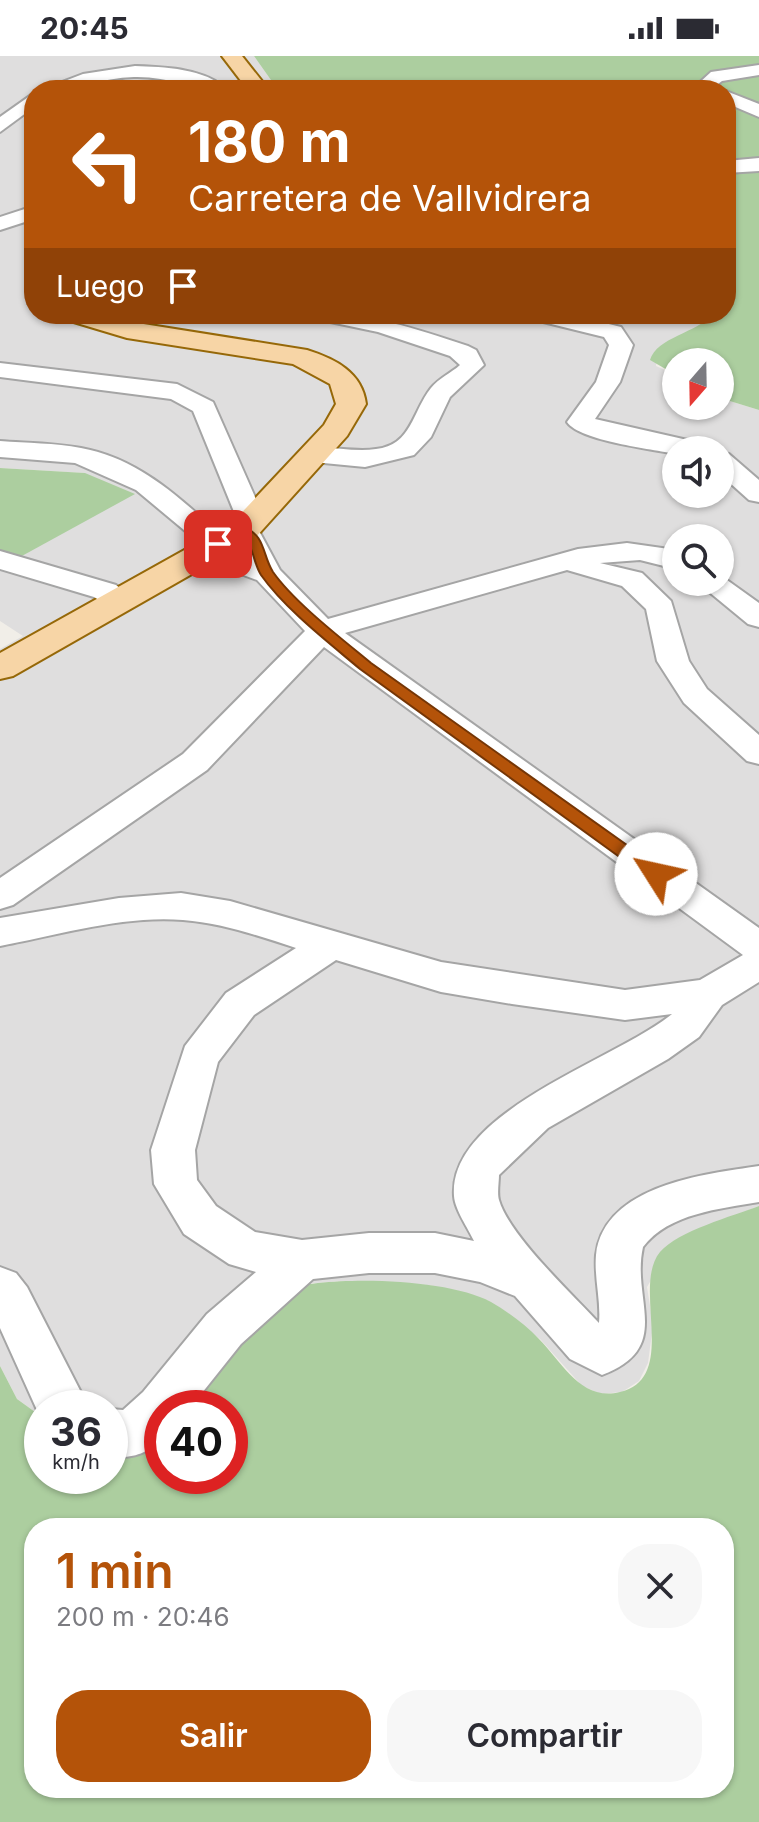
<!DOCTYPE html>
<html lang="es">
<head>
<meta charset="utf-8">
<style>
	body { margin:0; font-family:Inter,sans-serif; background:#f7f7f7; color:#2b2b33; height:100vh; display:flex; flex-direction:column; font-size:30px; white-space:nowrap }
	* { box-sizing:border-box; margin:0 }
	p { font-size:26px; color:#7c7c81 }
	.icon { flex:none; width:44px; height:44px; fill:none; stroke:currentColor; stroke-width:2; stroke-linecap:round; stroke-linejoin:round }
	.map { position:relative; flex:1; overflow:hidden }
	.sheet { position:absolute; left:24px; top:1462px; width:710px; height:280px; display:flex; flex-direction:column; background:#fff; border-radius:32px; box-shadow:0 2px 6px #0004 }
	.sheet>* { flex:none }
	.top-card { position:absolute; left:24px; top:24px; width:712px; height:244px; border-radius:32px; box-shadow:0 2px 6px #0004; background:#b45309; color:#fff; overflow:hidden }
	.needle { width:52px; rotate:200deg }
	.tools { position:absolute; left:662px; top:292px; display:grid; gap:16px }
	.tools a { display:grid; place-items:center; width:72px; height:72px; border-radius:50%; background:#fff; box-shadow:0 2px 6px #0004; font-size:40px }
	.speed { position:absolute; left:24px; top:1334px; display:flex; gap:16px; font-size:40px; font-weight:700; text-align:center }
	.speed>* { display:grid; place-content:center; width:104px; height:104px; border-radius:50%; background:#fff; box-shadow:0 2px 6px #0004; line-height:1 }
	.speed small { font-size:20px; font-weight:400 }
	.speed .limit { border:12px solid #d22; background:#fff; color:#111 }
	.pin { position:absolute; display:grid; place-items:center; width:68px; height:68px; color:#fff; margin:-34px; border-radius:16px; box-shadow:0 4px 12px #0006 }
	.me { position:absolute; width:88px; margin:-44px; rotate:305deg; stroke-linejoin:round; filter:drop-shadow(0 0 6px #0008) }
	.turn { display:flex; align-items:center; gap:28px; height:168px; padding:0 32px; font-size:36px }
	.turn .icon { width:104px; height:104px; stroke-width:2.5 }
	.turn b { display:block; font-size:56px; line-height:68px }
	.then { display:flex; align-items:center; height:76px; padding:0 32px; background:#0003; gap:16px; font-size:30px }
	.round { display:grid; place-items:center; flex:none; width:84px; height:84px; border-radius:32px; background:#f7f7f7 }
	.summary { display:flex; align-items:center; justify-content:space-between; height:136px; padding:0 32px }
	h1 { font-size:48px; font-weight:600; line-height:60px; color:#b45309 }
	.action { display:flex; gap:16px; margin-top:auto; padding:16px 32px }
	.action a { flex:1; height:92px; border-radius:32px; background:#b45309; color:#fff; font-size:32px; font-weight:600; line-height:92px; text-align:center }
	.action a+a { background:#f7f7f7; color:#2b2b33 }
	.status { display:flex; justify-content:space-between; align-items:center; height:56px; padding:0 40px; background:#fff; direction:ltr }
	.status svg { height:22px; fill:currentColor }
	.map>svg:first-child { display:block }
</style>
</head>
<body>
<div class="status"><b>20:45</b><svg viewBox="0 0 49 12"><path d="M0 12V9h3v3zM5 12V6h3v6zM10 12V3h3v9zM15 12V0h3v12zM26 1h20v11H26zM47 4h2v5h-2z"/></svg></div>
<div class="map">
<svg width="759" height="1766" viewBox="0 0 759 1766">
	<rect width="100%" height="100%" fill="#f1eee8"/>
	<path fill="#dfdede" fill-rule="evenodd" d="M 0,0 L 254,0 L 278,34 L 34,34 L 34,258 L 713,258 L 700,272 L 658,292 L 656,310 L 676,319 L 676,350 L 720,350 L 720,342 L 759,354 L 759,1150 L 674,1185 L 647,1231 L 653,1269 L 648,1307 L 639,1325 L 622,1336 L 601,1338 L 582,1330 L 540,1283 L 487,1244 L 429,1229 L 343,1225 L 302,1228 L 162,1352 L 147,1390 L 125,1402 L 110,1401 L 110,1352 L 42,1352 L 42,1361 L 17,1343 L 0,1310 L 0,593 L 23,580 L 0,565 L 0,512 L 85,417 L 0,412 ZM 676,394 L 720,394 L 720,438 L 676,438 ZM 676,482 L 720,482 L 720,526 L 676,526 Z"/>
	<g fill="#acce9f" fill-rule="evenodd">
		<path d="M 254,0 L 759,0 L 759,354 L 720,342 L 720,306 L 676,306 L 676,319 L 650,304 C 657,281 697,277 713,258 L 726,258 L 726,34 L 278,34 Z"/>
		<polygon points="0,412 85,417 135,438 0,512"/>
		<path d="M 759,1150 L 759,1766 L 0,1766 L 0,1310 L 17,1343 L 42,1361 L 42,1420 L 110,1420 L 110,1401 L 125,1402 L 162,1377 L 162,1420 L 230,1420 L 230,1352 L 185,1352 L 282,1234 C 329,1219 447,1222 491,1246 C 508,1256 525,1268 539,1283 C 562,1306 581,1346 620,1336 C 680,1322 631,1231 660,1196 C 678,1175 733,1160 759,1150 ZM 34,1472 L 724,1472 L 724,1732 L 34,1732 Z"/>
	</g>
	<g fill="none" stroke-linecap="round" stroke-linejoin="round">
		<g stroke="#a5a5a5" stroke-width="4">
			<g id="minor">
				<polygon points="759,9 759,19 722,25 718,28 723,34 704,34 699,27 711,16"/>
				<path d="M 135,10 C 163,11 206,12 227,34 C 195,34 167,20 134,21 C 102,22 73,34 41,34 L 83,18 Z"/>
				<polygon points="726,35 759,48 759,61 726,47"/>
				<polygon points="34,37 34,51 0,76 0,61"/>
				<polygon points="759,102 759,115 726,117 726,105"/>
				<polygon points="34,150 34,163 0,174 0,161"/>
				<path d="M 312,258 C 373,258 411,271 468,290 L 476,294 L 484,309 L 450,341 L 431,381 L 414,399 L 365,411 L 303,405 L 299,399 L 303,393 C 326,388 352,397 376,393 C 412,389 412,356 431,332 C 439,322 451,317 460,309 L 450,300 L 378,276 L 316,263 Z"/>
				<path d="M 527,258 L 568,258 L 621,271 L 633,289 L 620,326 L 595,363 L 705,388 L 709,394 L 676,394 L 676,398 C 652,393 580,385 567,366 L 596,326 L 609,289 L 604,281 L 531,263 Z"/>
				<path d="M 0,307 L 177,328 L 213,346 L 266,466 L 258,473 L 280,514 L 328,563 L 578,493 L 627,487 L 676,494 L 676,513 L 640,504 L 600,507 L 642,517 L 671,545 L 689,605 L 707,633 L 759,679 L 759,708 L 747,705 L 684,647 L 657,605 L 646,553 L 622,530 L 567,514 L 345,577 L 759,872 L 759,926 L 722,949 L 699,981 L 668,1003 L 548,1072 L 499,1119 C 499,1126 497,1137 499,1144 C 509,1179 573,1239 599,1267 C 601,1244 594,1222 596,1199 C 604,1129 705,1118 759,1110 L 759,1146 C 720,1153 669,1157 643,1191 C 631,1244 674,1292 602,1319 L 570,1303 L 515,1240 L 480,1226 L 435,1217 L 369,1217 L 313,1223 L 241,1288 L 190,1352 L 162,1352 L 162,1383 C 145,1399 133,1402 110,1401 L 110,1353 L 123,1354 L 143,1336 L 207,1258 L 256,1216 L 229,1208 L 184,1178 L 154,1128 L 151,1094 L 185,990 L 226,937 L 296,892 C 259,880 222,867 183,864 C 124,859 58,879 0,890 L 0,862 L 119,842 L 181,837 L 230,845 L 441,906 L 625,934 L 700,924 L 743,899 L 324,591 L 207,714 L 13,849 L 0,853 L 0,822 L 183,698 L 305,575 L 257,524 L 222,511 L 208,494 L 136,434 L 75,407 L 0,401 L 0,385 C 27,387 55,387 81,392 C 149,404 195,458 245,500 L 229,475 L 239,468 L 193,355 L 171,343 L 0,321 ZM 336,904 L 441,936 L 512,948 L 625,964 L 672,958 C 616,1004 448,1055 454,1140 C 455,1154 468,1172 474,1185 L 435,1177 L 369,1177 L 302,1184 L 255,1176 L 216,1150 L 197,1124 L 195,1094 L 218,1006 L 254,959 Z"/>
				<polygon points="720,396 729,398 759,424 759,446 749,444 720,418"/>
				<polygon points="0,495 116,529 135,544 131,550 109,550 94,541 0,513"/>
				<polygon points="720,519 759,547 759,571 748,568 697,526 720,526"/>
				<polygon points="0,1211 16,1217 27,1231 89,1352 42,1352 42,1361 37,1354 0,1272"/>
			</g>
		</g>
		<g stroke="#966808" stroke-width="4">
			<g id="major">
				<polygon points="222,0 242,0 269,34 248,34"/>
				<path d="M 63,258 L 104,258 L 131,266 L 307,294 C 335,303 362,316 366,348 L 347,380 L 255,482 L 13,620 L 0,623 L 0,597 L 231,468 L 324,369 L 336,348 L 330,328 L 293,308 L 127,282 L 67,264 Z"/>
			</g>
		</g>
		<use href="#minor" fill="#fff" fill-rule="evenodd"/>
		<use href="#major" fill="#f7d5a6" fill-rule="evenodd"/>
	</g>
	<path fill="#b45309" stroke="#753606" stroke-width="2" d="M 243,471 C 266,479 262,499 273,516 C 294,546 342,583 371,607 L 662,814 L 662,823 L 650,823 L 360,613 C 328,586 285,553 261,519 C 253,507 254,489 242,481 L 218,492 L 211,488 Z"/>
</svg>
<div class="tools">
<a><svg class="needle" viewBox="-14 -14 28 28"><path d="M0-13l5 13h-10z" fill="#e53935"/><path d="M0 13l5-13h-10z" fill="#7c7c81"/></svg></a>
<a><svg class="icon" aria-label="sound" viewBox="0 0 24 24"><path d="M4 9h4l5-4v14l-5-4H4zM17 9q2 3 0 6"/></svg></a>
<a><svg class="icon" aria-label="search" viewBox="0 0 24 24"><circle cx="10" cy="10" r="6"/><path d="M15 15l6 6"/></svg></a>
</div>
<div class="speed"><div>36<small>km/h</small></div><div class="limit">40</div></div>
<div class="pin" style="left:218px;top:488px;background:#d93025"><svg class="icon" aria-label="arrive" viewBox="0 0 24 24"><path d="M6 21V4h12l-3 4 3 4H6"/></svg></div>
<svg class="me" style="left:656px;top:818px" viewBox="-20 -20 40 40"><circle r="19" fill="#fff"/><path d="M0-13L10 11 0 6-10 11z" fill="#b45309"/></svg>
<div class="top-card">
<div class="turn"><svg class="icon" aria-label="left" viewBox="0 0 24 24"><path d="M17 20v-9H6M10 6l-5 5 5 5"/></svg><div><b>180 m</b>Carretera de Vallvidrera</div></div>
<div class="then">Luego<svg class="icon" aria-label="arrive" viewBox="0 0 24 24"><path d="M6 21V4h12l-3 4 3 4H6"/></svg></div>
</div>
<section class="sheet">
<div class="summary"><div><h1>1 min</h1><p>200 m · 20:46</p></div><a class="round"><svg class="icon" aria-label="close" viewBox="0 0 24 24"><path d="M6 6l12 12M18 6L6 18"/></svg></a></div>
<div class="action"><a>Salir</a><a>Compartir</a></div>
</section>
</div>
</body>
</html>
